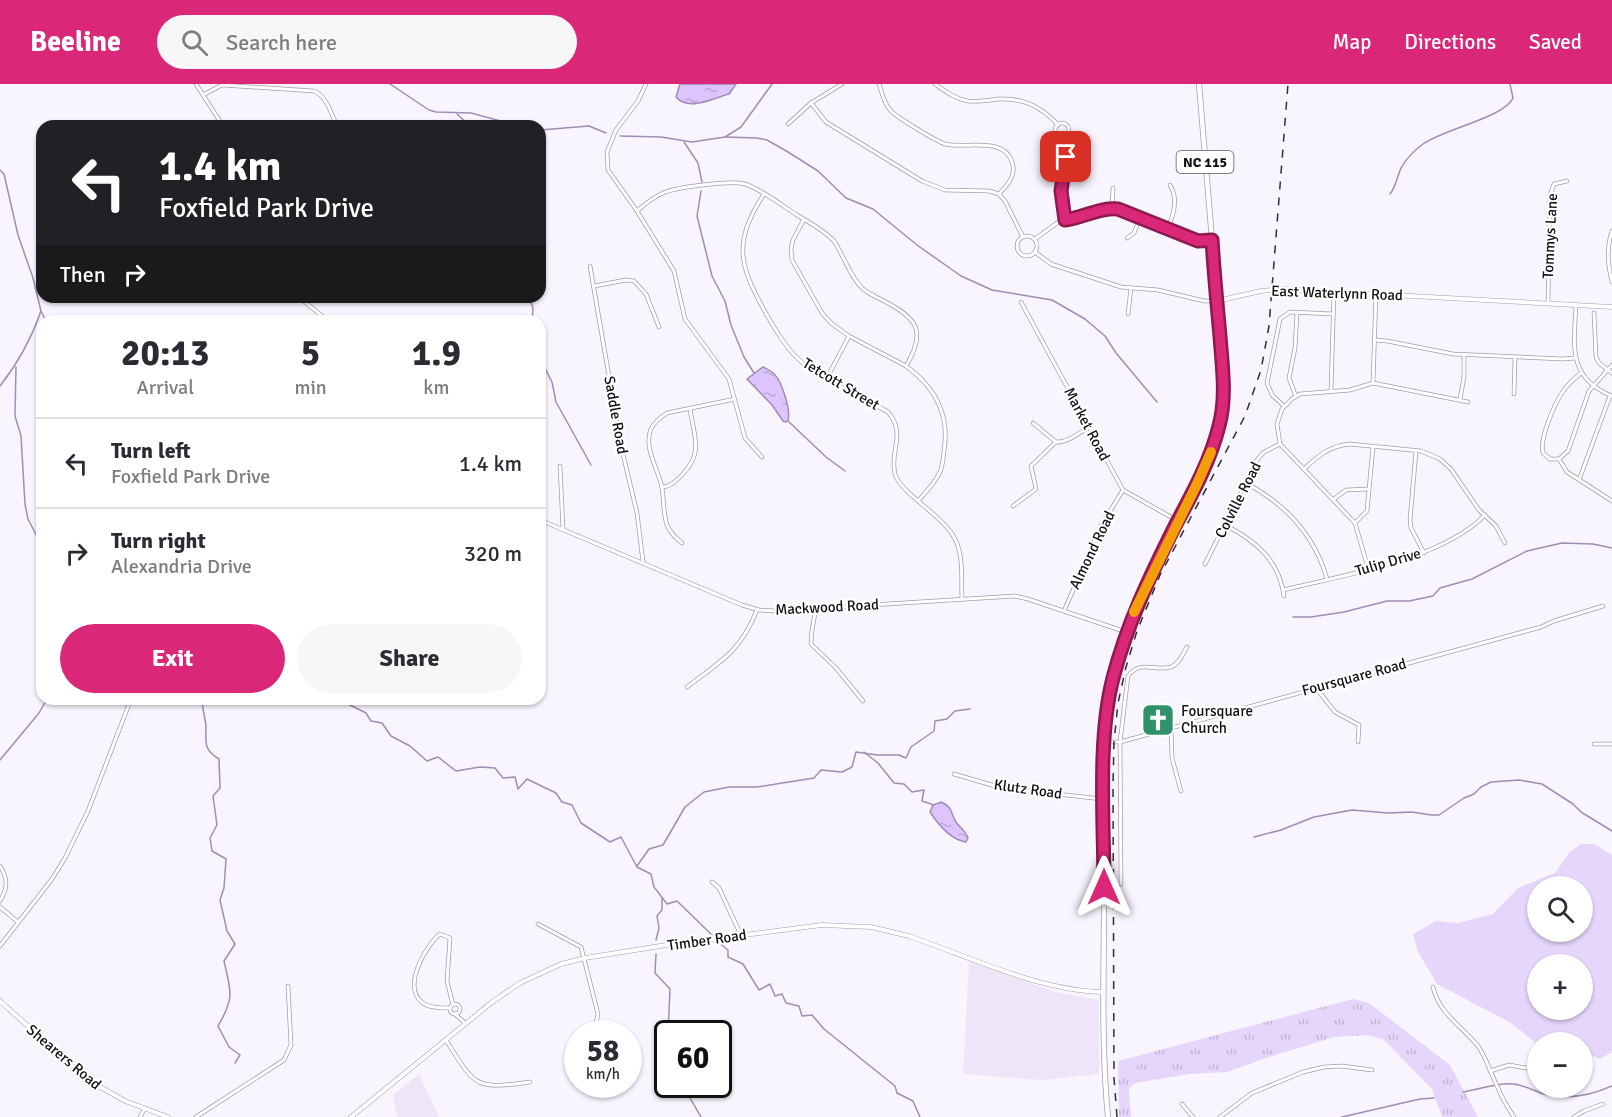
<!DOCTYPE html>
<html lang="en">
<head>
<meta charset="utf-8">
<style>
	body { margin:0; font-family:Signika,sans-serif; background:#f7f7f7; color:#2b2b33; height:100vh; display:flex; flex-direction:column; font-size:22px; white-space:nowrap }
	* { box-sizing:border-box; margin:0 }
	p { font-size:20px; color:#7c7c81 }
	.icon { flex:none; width:33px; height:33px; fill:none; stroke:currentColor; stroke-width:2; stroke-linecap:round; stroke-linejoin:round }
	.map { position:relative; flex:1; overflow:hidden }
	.sheet { position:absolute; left:36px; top:231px; width:510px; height:390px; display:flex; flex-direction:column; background:#fff; border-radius:18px; box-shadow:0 2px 4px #0004 }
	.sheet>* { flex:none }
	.guide { position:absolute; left:36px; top:36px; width:510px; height:183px; border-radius:18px; box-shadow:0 2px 4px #0004; background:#202124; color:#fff; overflow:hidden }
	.buttons { position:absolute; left:1527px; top:792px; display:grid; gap:12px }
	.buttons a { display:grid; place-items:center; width:66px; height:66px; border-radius:50%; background:#fff; box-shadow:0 2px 4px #0004; font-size:30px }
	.speed { position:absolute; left:564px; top:936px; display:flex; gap:12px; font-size:30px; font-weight:700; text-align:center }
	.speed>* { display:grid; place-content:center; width:78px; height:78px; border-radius:50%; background:#fff; box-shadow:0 2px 4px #0004; line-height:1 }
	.speed small { font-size:15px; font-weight:400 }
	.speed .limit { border:3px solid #111; border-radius:9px; background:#fff; color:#111 }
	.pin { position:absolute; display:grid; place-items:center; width:51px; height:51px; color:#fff; margin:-26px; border-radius:12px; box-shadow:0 3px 9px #0006 }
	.me { position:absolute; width:66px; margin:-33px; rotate:0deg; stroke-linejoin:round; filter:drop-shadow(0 0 4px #0008) }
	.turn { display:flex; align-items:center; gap:21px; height:126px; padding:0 24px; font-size:27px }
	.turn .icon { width:78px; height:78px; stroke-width:2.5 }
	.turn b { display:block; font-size:42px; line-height:51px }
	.then { display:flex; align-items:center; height:57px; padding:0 24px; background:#0003; gap:12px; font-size:22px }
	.eta { display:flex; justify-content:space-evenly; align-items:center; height:102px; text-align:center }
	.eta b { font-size:36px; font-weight:700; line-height:42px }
	.button { display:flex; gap:12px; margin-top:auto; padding:12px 24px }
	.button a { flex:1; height:69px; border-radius:36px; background:#db2777; color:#fff; font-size:24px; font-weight:700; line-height:69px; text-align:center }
	.button a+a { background:#f7f7f7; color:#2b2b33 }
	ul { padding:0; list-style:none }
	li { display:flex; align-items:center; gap:18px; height:90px; padding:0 24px; border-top:2px solid #e1e1e2 }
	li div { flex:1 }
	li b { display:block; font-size:22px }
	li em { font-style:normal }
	header { display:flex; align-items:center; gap:36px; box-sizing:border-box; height:84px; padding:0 30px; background:#db2777; color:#fff }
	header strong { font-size:28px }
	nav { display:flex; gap:33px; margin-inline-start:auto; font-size:21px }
	.search { width:420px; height:54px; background:#f7f7f7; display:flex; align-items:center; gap:15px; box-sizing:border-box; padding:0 21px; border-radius:33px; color:#7c7c81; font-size:22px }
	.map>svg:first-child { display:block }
</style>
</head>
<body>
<header>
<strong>Beeline</strong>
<div class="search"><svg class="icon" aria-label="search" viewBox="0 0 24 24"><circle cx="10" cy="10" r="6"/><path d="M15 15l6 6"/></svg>Search here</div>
<nav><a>Map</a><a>Directions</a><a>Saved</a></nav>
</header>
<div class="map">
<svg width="1612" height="1033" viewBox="0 0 1612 1033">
	<defs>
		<pattern id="grass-tufts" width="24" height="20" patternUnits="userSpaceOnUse" patternTransform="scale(1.5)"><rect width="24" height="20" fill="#e7d6fc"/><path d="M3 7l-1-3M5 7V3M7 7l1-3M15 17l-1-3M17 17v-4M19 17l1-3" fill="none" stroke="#c5b6d7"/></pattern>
		<pattern id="water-ripples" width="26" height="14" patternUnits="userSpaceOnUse" patternTransform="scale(1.5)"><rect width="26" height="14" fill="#dec4fc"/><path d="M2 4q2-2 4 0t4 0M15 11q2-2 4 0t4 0" fill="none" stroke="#bda7d7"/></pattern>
	</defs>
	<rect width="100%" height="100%" fill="#f9f5fe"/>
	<g fill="#eee6f8">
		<polygon points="969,878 1056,908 1099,916 1099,990 1041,996 963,990"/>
		<polygon points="419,990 439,1033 397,1033 393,1011"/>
	</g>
	<polygon fill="url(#grass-tufts)" points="1353,915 1369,919 1450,981 1478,1033 1442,1033 1432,1005 1383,955 1367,951 1334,953 1269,973 1227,988 1190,990 1135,999 1129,1004 1131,1033 1119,1033 1118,977"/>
	<path fill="#e7d6fc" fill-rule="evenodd" d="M 1581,760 L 1594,760 L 1612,771 L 1612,968 L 1600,975 L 1583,968 L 1582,958 L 1538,958 L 1537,960 L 1511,939 L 1437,900 L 1418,868 L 1413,850 L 1436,837 L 1458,839 L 1493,830 L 1518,804 L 1555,789 L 1570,768 ZM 1538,802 L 1582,802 L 1582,848 L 1538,848 ZM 1538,880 L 1582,880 L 1582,926 L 1538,926 Z"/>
	<g fill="url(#water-ripples)" stroke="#a08db6" stroke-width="1.5">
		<path d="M 680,0 L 736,0 L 729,10 C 713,14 689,28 676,13 Z"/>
		<path d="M 763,283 C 767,285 772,287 775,291 C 782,298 791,327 788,336 L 786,338 L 783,337 L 772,321 L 747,295 Z"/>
		<path d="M 941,718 C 953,723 950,728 956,738 C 960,744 966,747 968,754 L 966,758 C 951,756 938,740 930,728 L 933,721 Z"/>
	</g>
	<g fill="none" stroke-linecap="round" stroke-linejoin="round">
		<g stroke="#a08db6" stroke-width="1.5">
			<polyline points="390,0 429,26 436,28 471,29 519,42"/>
			<polyline points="457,30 470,42"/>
			<polyline points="540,46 589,42 606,49"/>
			<polyline points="620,52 661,53 692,58 725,53 741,43 772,0"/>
			<polyline points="725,53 757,54 767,56 788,68 818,87 846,114 873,125 917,161 961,192 992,206 1052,216 1085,235 1105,252 1116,269 1157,318"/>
			<polyline points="684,58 698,79 702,98"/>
			<polyline points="0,86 4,90 18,151 33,194 41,227 46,237"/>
			<polyline points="701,107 697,132 712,192 725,217 731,241 744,273 754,289"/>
			<path d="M 1390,110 C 1396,102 1397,93 1401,84 C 1406,75 1415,66 1423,60 C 1444,45 1505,33 1513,14 L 1510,0"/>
			<polyline points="529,213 533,224 532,237"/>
			<polyline points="540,274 552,298 556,318 591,381"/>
			<polyline points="16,283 15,332 21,352 25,420 28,435 42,462"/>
			<path d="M 0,302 C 18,279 31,256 41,227"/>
			<polyline points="788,337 826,373 845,387"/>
			<polyline points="1293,533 1311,533 1344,528 1387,517 1409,517 1433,512 1440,504 1472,495 1527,467 1562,459 1593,460 1612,464"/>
			<path d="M 209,615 L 202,618 C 203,626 205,634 206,642 C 206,659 203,665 219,675 L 220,704 L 213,712 L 217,741 L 210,754 L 212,767 L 226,775 L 224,804 L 220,816 L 227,847 L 235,860 L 224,877 C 231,908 235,913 218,942 L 229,963 L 240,971 L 235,979"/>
			<polyline points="348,615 348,620 366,629 371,637 382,639 391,652 410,662 427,677 438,673 456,687 480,683 495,684 503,694 515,693 518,705 527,695 556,709 562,718 572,721 581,739 610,758 621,753 637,783 651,790 654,803 667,820 677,817 713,852"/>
			<polyline points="864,668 878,679 894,699 904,700 912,708 924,706 922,717 934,721"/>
			<polyline points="0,676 39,629 47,615"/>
			<polyline points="1254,753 1281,746 1314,733 1352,726 1388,729 1412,728 1431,731 1439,731 1464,714 1474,710 1481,703 1491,698 1519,696 1542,700 1573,720 1581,728 1612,747"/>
			<polyline points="637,782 649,765 663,761 685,723 704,708 729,703 757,703 814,694 821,686 842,688 852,683 856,668 877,671 899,671 906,674 911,663 934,647 935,637 947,635 955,627 970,625"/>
			<polyline points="656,856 659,844 657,832 662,826 662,814"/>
			<polyline points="717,857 728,866 728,873 743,880 759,906 770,900 775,912 782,910 786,919 799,922 802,932 812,931 824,945 895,1002 897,1009 913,1017 920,1033"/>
			<polyline points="656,870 655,889 670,905 668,950"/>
			<polyline points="682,1000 701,1033"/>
			<path d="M 1463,1008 C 1477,1006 1499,998 1513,1000 C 1524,1001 1534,1007 1544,1010 C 1567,1016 1592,1011 1612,1002"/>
			<polyline points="1342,1033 1420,1015 1434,1014"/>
		</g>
		<g stroke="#a39ea8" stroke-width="4.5">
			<g id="street">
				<polyline points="196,0 223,42"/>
				<polyline points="646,0 638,17 616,46 607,68 608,86 637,127 674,187 685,235 729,295 745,354 762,373"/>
				<path d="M 879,0 C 882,9 884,19 890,26 C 896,33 936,57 945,60 C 966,65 1004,52 1012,78 C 1017,92 1007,101 999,110"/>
				<path d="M 935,0 C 945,7 955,15 968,17 C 979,18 989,16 1000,15 C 1023,14 1043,24 1058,41"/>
				<path d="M 203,11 L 222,1 L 314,7 C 327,12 331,30 337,42"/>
				<polyline points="811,19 826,38 922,97 945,106 989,107 999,110 1005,117 1023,153"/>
				<circle cx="1062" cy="46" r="7"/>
				<polyline points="788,40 811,19 842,0"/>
				<polyline points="244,42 255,42"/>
				<polyline points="1063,53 1067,78 1061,107 1065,136"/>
				<path d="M 764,110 C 731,161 740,183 768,233 C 778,250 788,267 804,280 C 829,299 860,312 888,328 C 907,350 889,367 895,390 C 900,409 944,432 955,455 C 964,472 961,496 962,515"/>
				<polyline points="1112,125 1113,104"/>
				<path d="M 637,127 C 645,120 654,113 663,109 C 677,103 731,96 745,100 C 763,106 781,121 797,131 C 810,139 824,146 834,157 C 844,172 850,193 863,205 C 869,210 877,213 884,217 C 917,234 927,247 906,282 L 849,252 L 832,240 L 822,229 L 792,176 L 791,165 L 793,156 L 804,135"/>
				<path d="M 1167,145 C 1174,131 1179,115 1170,101"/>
				<path d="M 1612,147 C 1606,165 1608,181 1612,198"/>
				<circle cx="1027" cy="162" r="10"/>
				<polyline points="1127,154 1134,149 1140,134"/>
				<polyline points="1035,155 1057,139 1112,125 1125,128 1198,157 1212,156"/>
				<polyline points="1035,168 1051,180 1121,203 1158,206 1204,217 1217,217"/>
				<polyline points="590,182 621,362 637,429 643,478"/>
				<polyline points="594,202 626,196 634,197 646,210 659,243"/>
				<polyline points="1305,206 1307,209 1328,211 1332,214"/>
				<polyline points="299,213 328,237"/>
				<polyline points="1021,218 1123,406 1178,437"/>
				<polyline points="1548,219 1550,111 1554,100 1567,97"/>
				<path d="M 1576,221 C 1574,261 1567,294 1612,312"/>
				<polyline points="1594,229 1596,273 1599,279 1612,289"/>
				<polyline points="1128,230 1131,204"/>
				<polyline points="1374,256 1387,257 1453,270 1563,275 1575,274"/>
				<path d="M 906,282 C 935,303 950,331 944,367 C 943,375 943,383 939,390 C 934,400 926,408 919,416"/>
				<path d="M 1581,289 C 1575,294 1569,299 1564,306 C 1555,318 1539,355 1543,369 L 1550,375 L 1559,375 L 1568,367 L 1589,307 L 1612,281"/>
				<polyline points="827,294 849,252"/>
				<polyline points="1373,299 1376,209"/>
				<polyline points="1331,307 1334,207"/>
				<polyline points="1514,310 1515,273"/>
				<polyline points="1296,313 1289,294 1295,264 1297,229"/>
				<polyline points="1460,315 1464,293 1464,270"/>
				<polyline points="1284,322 1272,311 1267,299 1280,235 1290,228 1333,230"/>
				<polyline points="1033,339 1056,358"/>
				<polyline points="1416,367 1410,436 1411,444 1424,469"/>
				<polyline points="1559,375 1567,388 1612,417"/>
				<polyline points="560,382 563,445"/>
				<path d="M 1304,385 C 1318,372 1329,362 1350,360 L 1421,367 L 1440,375 L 1451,385 L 1479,426 L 1496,442 L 1505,459"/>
				<polyline points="1579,396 1610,312"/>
				<path d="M 1246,399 C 1285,420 1315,452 1327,495"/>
				<path d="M 662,403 C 670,403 676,397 682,391 C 704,368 694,353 690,325"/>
				<polyline points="1334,415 1346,406 1369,405"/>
				<path d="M 1013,422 L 1036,405 L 1031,382 L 1056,358 C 1067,359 1079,349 1089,343"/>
				<polyline points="540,436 742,521 759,526 775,527 1015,512 1028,515 1126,548"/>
				<polyline points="1355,439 1367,427 1373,363"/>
				<path d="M 1225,441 C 1256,457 1279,476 1284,512"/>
				<path d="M 682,459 C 676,454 670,449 667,441 C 663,429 664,416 662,404 C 659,386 643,364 651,345 C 654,338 661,333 667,329 L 735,315"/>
				<polyline points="1205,480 1257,376 1264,368 1280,360"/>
				<polyline points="1368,484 1355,439 1280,360 1277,340 1282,325 1293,314 1300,310 1350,306 1373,299 1468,318"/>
				<path d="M 1283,506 C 1344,491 1441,476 1485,431"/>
				<polyline points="816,524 812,546 811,560 836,584 863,617"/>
				<polyline points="1064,527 1101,442 1123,406"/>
				<path d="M 687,603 C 721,577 741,567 757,526"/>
				<polyline points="1316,604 1335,628 1359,641 1358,658"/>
				<polyline points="1171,644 1172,674 1181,707"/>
				<polyline points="1105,658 1120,658 1541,543 1554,537 1603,522"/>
				<polyline points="1594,660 1612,660"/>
				<polyline points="954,690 1002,704 1102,715"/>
				<path d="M 0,782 C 8,795 8,804 0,817"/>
				<polyline points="712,798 719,804 741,851"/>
				<path d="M 1121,800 L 1120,658 L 1128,592 C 1141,575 1155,588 1171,583 C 1179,580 1183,570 1187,563"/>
				<polyline points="0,823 18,838"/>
				<polyline points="538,840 581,863 598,930 597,935 591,950"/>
				<polyline points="0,862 52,795 65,774 88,727 131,615"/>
				<path d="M 1433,903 C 1439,930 1462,942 1478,962 C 1487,975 1491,990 1498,1004 C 1502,1015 1508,1024 1514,1033"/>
				<circle cx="455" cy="925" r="5"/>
				<path d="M 450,924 C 442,924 433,924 426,921 C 399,907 425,862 440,850 L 450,854 L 447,897 L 453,921"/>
				<polyline points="455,930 465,939"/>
				<path d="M 446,956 C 475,1002 474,1006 530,998"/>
				<polyline points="1490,987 1509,981 1538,986"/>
				<polyline points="1182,1020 1193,1033"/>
				<polyline points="140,1033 145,1024"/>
				<polyline points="196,1033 284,976 291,961 288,902"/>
				<polyline points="1220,1033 1252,1009 1303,988 1324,983 1342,982 1372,986"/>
				<polyline points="1574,1033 1584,1027 1603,1020"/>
			</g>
		</g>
		<g stroke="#a39ea8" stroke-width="5">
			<g id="secondary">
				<polyline points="1217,217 1261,207 1282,205 1612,223"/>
				<polyline points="0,917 88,996 125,1017 168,1033"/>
				<path d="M 351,1033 L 491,919 L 520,899 L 561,880 L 585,874 L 673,860 L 822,841 L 871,843 L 909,852 C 970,873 1039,907 1104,908"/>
			</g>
		</g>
		<g stroke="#a39ea8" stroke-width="6">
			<path id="primary" d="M 1108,1033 C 1101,961 1104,888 1104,816 C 1103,735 1096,651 1118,573 C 1132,525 1155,480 1178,436 C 1194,405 1212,375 1220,341 C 1224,323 1223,305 1223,287 L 1199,0"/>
		</g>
		<use href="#street" stroke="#fff" stroke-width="3"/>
		<use href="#secondary" stroke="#fff" stroke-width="4"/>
		<use href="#primary" stroke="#fff" stroke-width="4.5"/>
		<polyline stroke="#302e33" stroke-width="1.5" stroke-dasharray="8 8" stroke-linecap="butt" points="1117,1033 1114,994 1113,700 1114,658 1118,619 1126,583 1137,547 1160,491 1245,332 1261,286 1269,242 1288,0"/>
	</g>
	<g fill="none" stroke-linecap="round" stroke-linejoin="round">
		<g stroke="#8e194d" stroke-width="15">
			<path id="route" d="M 1066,73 L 1061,107 L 1065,136 C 1083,134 1100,123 1118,125 L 1198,157 L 1212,156 C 1214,188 1217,220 1220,252 C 1222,281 1227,313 1219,342 C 1210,378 1192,410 1175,442 C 1150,492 1127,540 1113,594 C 1097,656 1104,738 1104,803"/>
		</g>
		<use href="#route" stroke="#db2777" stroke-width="10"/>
		<polyline stroke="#f59e0b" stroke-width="10" points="1134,528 1197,400 1211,368"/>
	</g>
	<defs>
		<g id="church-square" transform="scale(1.725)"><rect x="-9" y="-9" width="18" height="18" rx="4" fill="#30916c" stroke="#fff"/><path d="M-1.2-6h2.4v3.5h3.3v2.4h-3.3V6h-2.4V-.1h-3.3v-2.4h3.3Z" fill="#fff"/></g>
	</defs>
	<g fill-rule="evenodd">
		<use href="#church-square" x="1158" y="636"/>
	</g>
	<g text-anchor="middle" stroke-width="4.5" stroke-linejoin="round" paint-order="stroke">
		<rect fill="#fff" stroke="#585659" stroke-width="1.5" x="1176.5" y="67" width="57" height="22" rx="4.5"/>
		<g font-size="14" font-weight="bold" fill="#100e12">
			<text x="1205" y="83">NC 115</text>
		</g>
		<g font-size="15" fill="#100e12" stroke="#fff">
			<text transform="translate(1550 152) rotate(-87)" y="5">Tommys Lane</text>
			<text transform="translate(1337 209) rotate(2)" y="5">East Waterlynn Road</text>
			<text transform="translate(841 300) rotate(31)" y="5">Tetcott Street</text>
			<text transform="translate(616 331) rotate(80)" y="5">Saddle Road</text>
			<text transform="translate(1087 340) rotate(62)" y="5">Market Road</text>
			<text transform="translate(1238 416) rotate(-63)" y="5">Colville Road</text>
			<text transform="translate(1092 466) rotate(-64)" y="5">Almond Road</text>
			<text transform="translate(1388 478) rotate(-16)" y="5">Tulip Drive</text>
			<text transform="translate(827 523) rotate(-3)" y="5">Mackwood Road</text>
			<text transform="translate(1354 593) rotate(-15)" y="5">Foursquare Road</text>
			<text transform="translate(1028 705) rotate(8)" y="5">Klutz Road</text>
			<text transform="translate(707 856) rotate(-8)" y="5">Timber Road</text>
			<text transform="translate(64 973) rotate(40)" y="5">Shearers Road</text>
		</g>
		<g font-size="15" fill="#100e12" stroke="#fff" text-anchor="start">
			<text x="1181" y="632">Foursquare<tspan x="1181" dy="17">Church</tspan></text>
		</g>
	</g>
</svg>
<div class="buttons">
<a><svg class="icon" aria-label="search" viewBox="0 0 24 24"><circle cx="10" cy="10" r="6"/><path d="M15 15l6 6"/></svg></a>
<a>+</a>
<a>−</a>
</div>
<div class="speed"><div>58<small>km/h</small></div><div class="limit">60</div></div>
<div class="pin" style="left:1066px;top:73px;background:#d93025"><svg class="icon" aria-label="arrive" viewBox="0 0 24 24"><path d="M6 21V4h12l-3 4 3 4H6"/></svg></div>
<svg class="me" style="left:1104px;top:803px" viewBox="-20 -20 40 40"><path d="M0-17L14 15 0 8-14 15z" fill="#db2777" stroke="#fff" stroke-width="4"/></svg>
<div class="guide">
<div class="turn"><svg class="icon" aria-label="left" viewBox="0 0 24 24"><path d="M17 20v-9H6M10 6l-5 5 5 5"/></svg><div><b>1.4 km</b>Foxfield Park Drive</div></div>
<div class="then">Then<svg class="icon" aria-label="right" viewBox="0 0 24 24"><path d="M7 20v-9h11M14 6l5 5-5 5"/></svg></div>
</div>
<section class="sheet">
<div class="eta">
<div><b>20:13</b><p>Arrival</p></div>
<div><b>5</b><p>min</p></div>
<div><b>1.9</b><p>km</p></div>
</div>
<ul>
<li><svg class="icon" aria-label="left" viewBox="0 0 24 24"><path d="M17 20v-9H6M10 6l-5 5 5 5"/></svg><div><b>Turn left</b><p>Foxfield Park Drive</p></div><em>1.4 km</em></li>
<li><svg class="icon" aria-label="right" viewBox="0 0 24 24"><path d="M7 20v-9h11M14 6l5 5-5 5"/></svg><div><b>Turn right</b><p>Alexandria Drive</p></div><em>320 m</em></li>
</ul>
<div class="button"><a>Exit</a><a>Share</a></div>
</section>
</div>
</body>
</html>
